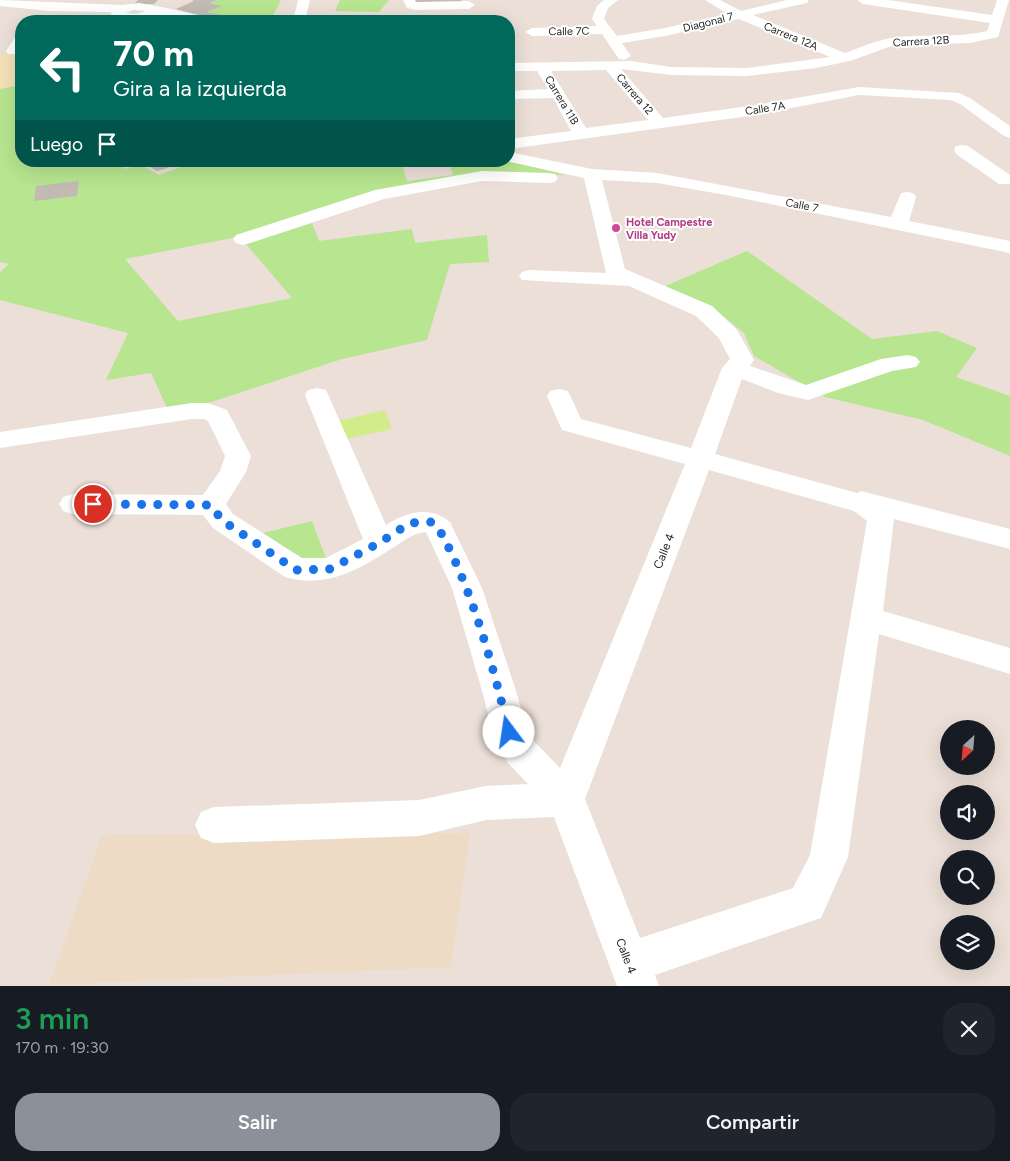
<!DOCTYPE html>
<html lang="es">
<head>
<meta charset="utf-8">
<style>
	body { margin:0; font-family:Figtree,sans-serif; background:#20242c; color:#f1f3f6; height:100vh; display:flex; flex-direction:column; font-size:19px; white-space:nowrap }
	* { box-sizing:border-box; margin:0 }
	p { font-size:16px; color:#9ea1a6 }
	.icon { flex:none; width:28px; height:28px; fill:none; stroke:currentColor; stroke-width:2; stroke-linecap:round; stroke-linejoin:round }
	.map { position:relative; height:986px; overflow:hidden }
	.details { display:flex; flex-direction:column; background:#171b24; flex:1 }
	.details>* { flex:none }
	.top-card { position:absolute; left:15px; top:15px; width:500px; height:152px; border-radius:20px; box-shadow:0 5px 20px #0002; background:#00695c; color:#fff; overflow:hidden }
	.needle { width:32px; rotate:206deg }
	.tools { position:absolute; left:940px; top:720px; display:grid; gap:10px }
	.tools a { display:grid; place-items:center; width:55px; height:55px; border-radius:50%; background:#171b24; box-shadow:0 5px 20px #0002; font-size:25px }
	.pin { position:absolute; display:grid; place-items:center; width:42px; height:42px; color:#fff; margin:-21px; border:2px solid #fff; border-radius:50%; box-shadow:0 1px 5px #0007 }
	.me { position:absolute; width:55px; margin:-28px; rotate:346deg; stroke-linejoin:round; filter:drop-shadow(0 0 4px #0008) }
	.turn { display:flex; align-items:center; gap:18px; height:105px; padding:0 15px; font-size:22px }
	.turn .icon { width:65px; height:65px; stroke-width:2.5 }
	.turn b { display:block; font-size:35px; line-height:42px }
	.then { display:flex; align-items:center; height:48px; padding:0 15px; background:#0003; gap:10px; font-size:19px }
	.round { display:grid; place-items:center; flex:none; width:52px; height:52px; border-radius:20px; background:#20242c }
	.head { display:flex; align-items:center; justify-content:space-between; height:85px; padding:0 15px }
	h1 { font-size:30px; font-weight:600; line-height:38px; color:#1e9e55 }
	.cta { display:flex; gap:10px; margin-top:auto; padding:10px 15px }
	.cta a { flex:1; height:58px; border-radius:20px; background:#8c9099; color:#fff; font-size:20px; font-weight:600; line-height:58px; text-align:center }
	.cta a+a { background:#20242c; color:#f1f3f6 }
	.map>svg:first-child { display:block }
</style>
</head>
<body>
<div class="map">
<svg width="1010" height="986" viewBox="0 0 1010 986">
	<rect width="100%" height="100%" fill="#ebdfd7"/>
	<polygon fill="#eedbc5" points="470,833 451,967 49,985 102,835"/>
	<g fill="#b8e590">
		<polygon points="218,0 281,0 270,21 237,21 242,19 207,12 221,6 209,3"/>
		<polygon points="340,0 389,0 379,12 335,11"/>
		<polygon points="21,84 21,161 114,161 125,169 140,164 159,175 197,161 401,161 407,181 453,175 448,161 509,161 566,175 479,173 378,193 237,237 125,259 178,321 292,298 246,244 312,223 319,241 412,229 415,243 487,235 489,262 450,264 427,340 342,359 199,406 169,412 151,373 106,380 128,333 0,300 0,272 9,264 0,262 0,88"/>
		<polygon points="747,251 872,339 937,331 977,348 956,377 1010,396 1010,456 923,420 825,397 754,356 744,333 712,307 663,287"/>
		<polygon points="312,521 330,569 296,569 247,537"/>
	</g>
	<polygon fill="#f3e1b7" points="21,54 21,85 0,89 0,55"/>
	<polygon fill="#d1ed8a" points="385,410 392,429 337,441 329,423"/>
	<g fill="#c2bbb3">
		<polygon points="138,0 158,0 154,4 134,4"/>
		<polygon points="192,0 217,0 209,3 222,6 207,12 243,19 237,21 222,21 176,9 194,1"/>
		<polygon points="414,0 461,0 462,3 417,6"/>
		<polygon points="154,161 186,161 186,162 157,171 146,164"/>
		<polygon points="79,181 77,196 34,201 36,186"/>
	</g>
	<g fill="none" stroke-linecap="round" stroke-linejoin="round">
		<g fill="#fff" fill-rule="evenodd">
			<path d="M 0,0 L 122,5 L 139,3 L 162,7 L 210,18 L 211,21 C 200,22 190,20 179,19 C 155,16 138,24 112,17 L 111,12 L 49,11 L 0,6 ZM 133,10 L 145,11 L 137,14 L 126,13 Z"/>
			<polygon points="298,0 310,0 305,21 293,21"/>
			<polygon points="403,0 415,0 416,2 469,1 475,5 469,9 416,10 407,8"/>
			<path d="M 604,0 L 618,0 L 608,8 L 604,19 L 617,36 L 665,28 L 728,14 L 705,0 L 720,0 L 741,11 L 787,0 L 809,0 L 807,3 L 753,15 L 845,53 C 862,47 879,39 898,37 C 928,34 958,38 987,31 L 990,23 L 863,4 L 857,0 L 888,0 L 992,15 L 997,0 L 1009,0 L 998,37 L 970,43 L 899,45 L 889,47 L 850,61 L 816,68 L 747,76 L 671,75 L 621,69 L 663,118 L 756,105 L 859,87 L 959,93 L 970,98 L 1010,126 L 1010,138 L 1004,136 L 960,104 L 951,100 L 859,95 L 756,115 L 509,149 L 509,139 L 571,131 L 553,98 L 509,99 L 509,91 L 548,89 L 537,71 L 509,71 L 509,63 L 631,61 L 671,67 L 747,68 L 830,57 L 739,19 L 665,36 L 622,43 L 631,56 L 624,60 L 619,59 L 602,34 L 532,36 L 525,32 L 532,28 L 597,26 L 592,19 L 597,6 ZM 606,70 L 648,120 L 586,128 L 551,71 Z"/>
			<polygon points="21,35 21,49 18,54 8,54 6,51 16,36"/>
			<polygon points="962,145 968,146 1010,175 1010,184 999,184 956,154 954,150 956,146"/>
			<path d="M 509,152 L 592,169 L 657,173 L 891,217 L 901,193 L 907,192 L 913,193 L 916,197 L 909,221 L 1010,241 L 1010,253 L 726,195 L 657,183 L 602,180 L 625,269 L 712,306 L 737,330 L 754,360 L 750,366 L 806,385 L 881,359 L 908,355 L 916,357 L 920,362 L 916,367 L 892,371 L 808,400 L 778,393 L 742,379 L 715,454 L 857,493 L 861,491 L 1010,529 L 1010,549 L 894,519 L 883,611 L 1010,648 L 1010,674 L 879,634 L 848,857 L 821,918 L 655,975 L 659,986 L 617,986 L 554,817 L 486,820 L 419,836 L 214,843 L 201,838 L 195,825 L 201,812 L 214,807 L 419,800 L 486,786 L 528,784 L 507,762 L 492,732 L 483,694 L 452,588 L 426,532 C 412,533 403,542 391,549 C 358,570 325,589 285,577 L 213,528 L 203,515 L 73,514 L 63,511 L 59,504 L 63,497 L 73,494 L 203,495 L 220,471 L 225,456 L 208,421 L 204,419 L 192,419 L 0,448 L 0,432 L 192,403 L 208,403 L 227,410 L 251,456 L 246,472 L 226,504 L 233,514 L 302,558 L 326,558 L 363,539 L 305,395 L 308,390 L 317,388 L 326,390 L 386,525 C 406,512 430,505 450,522 L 482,588 L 517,694 L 526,728 L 533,740 L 560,768 L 685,464 L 562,430 L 547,396 L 550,391 L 559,389 L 568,391 L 581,419 L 691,448 L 722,368 L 730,359 L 719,338 L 696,316 L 629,286 L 522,280 L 519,276 L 522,272 L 529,270 L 606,273 L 584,178 L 506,161 L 509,161 ZM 709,470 L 854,511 L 867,521 L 810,855 L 793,888 L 640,938 L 585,799 Z"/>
			<polygon points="482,171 549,173 555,174 558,178 555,182 549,183 482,181 384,199 250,243 243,245 236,243 233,239 236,235 375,190"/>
		</g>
	</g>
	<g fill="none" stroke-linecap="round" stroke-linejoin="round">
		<path stroke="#1a73e8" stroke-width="9" stroke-dasharray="0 16.2" d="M 93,504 L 210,505 L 223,521 L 296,570 L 330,569 L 379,543 L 410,523 L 432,522 C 443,532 448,547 455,561 C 479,615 495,674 509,732"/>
	</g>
	<circle fill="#d1479c" stroke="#fff" stroke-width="2" cx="616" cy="228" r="5"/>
	<g text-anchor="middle" stroke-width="4" stroke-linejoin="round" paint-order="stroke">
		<g font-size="11" fill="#272727" stroke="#fff">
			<text transform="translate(708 22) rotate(-14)" y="4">Diagonal 7</text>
			<text transform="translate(569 31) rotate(-1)" y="4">Calle 7C</text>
			<text transform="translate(791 36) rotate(22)" y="4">Carrera 12A</text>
			<text transform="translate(921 41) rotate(-3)" y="4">Carrera 12B</text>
			<text transform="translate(635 94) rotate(49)" y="4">Carrera 12</text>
			<text transform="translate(562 100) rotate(59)" y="4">Carrera 11B</text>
			<text transform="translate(765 108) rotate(-9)" y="4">Calle 7A</text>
			<text transform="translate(802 205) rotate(11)" y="4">Calle 7</text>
		</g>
		<g font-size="11" font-weight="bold" fill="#b23c85" stroke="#fff" text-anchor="start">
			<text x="626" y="226">Hotel Campestre<tspan x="626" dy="13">Villa Yudy</tspan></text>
		</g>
		<g font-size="12" fill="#272727" stroke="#fff">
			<text transform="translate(664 551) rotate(-68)" y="4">Calle 4</text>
			<text transform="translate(626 956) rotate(69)" y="4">Calle 4</text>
		</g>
	</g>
</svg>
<div class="tools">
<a><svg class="needle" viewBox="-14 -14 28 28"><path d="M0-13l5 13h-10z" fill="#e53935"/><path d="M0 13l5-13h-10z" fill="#9ea1a6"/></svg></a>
<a><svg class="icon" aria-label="sound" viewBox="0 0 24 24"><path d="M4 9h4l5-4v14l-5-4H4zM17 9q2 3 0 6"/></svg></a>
<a><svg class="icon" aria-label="search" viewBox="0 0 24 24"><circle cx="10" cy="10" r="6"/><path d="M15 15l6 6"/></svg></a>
<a><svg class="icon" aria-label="layers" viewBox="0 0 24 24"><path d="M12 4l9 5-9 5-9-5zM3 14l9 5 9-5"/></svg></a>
</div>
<div class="pin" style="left:93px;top:504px;background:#d93025"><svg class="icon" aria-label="arrive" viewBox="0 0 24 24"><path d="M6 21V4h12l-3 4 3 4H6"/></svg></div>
<svg class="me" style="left:509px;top:732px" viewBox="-20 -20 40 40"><circle r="19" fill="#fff"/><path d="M0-13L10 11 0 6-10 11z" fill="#1a73e8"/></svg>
<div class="top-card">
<div class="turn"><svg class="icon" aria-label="left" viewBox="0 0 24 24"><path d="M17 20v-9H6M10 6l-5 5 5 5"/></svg><div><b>70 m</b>Gira a la izquierda</div></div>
<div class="then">Luego<svg class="icon" aria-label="arrive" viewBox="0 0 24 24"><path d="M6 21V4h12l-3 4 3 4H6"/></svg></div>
</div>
</div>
<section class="details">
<div class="head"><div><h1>3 min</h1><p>170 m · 19:30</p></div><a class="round"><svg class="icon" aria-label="close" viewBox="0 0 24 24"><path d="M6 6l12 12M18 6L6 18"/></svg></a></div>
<div class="cta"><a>Salir</a><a>Compartir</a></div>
</section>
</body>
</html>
